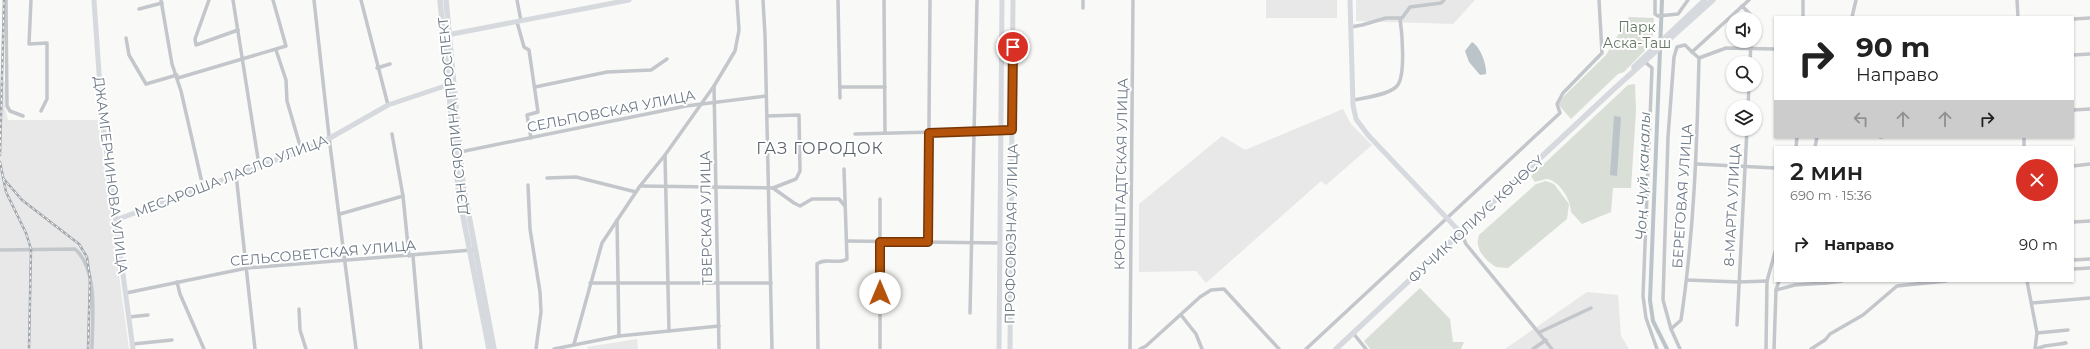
<!DOCTYPE html>
<html lang="ru">
<head>
<meta charset="utf-8">
<style>
	body { margin:0; font-family:Montserrat,sans-serif; background:#f6f6f6; color:#222; height:100vh; display:flex; flex-direction:column; font-size:15px; white-space:nowrap }
	* { box-sizing:border-box; margin:0 }
	p { font-size:13px; color:#767676 }
	.icon { flex:none; width:22px; height:22px; fill:none; stroke:currentColor; stroke-width:2; stroke-linecap:round; stroke-linejoin:round }
	.map { position:relative; flex:1; overflow:hidden }
	.sheet { position:absolute; left:1774px; top:146px; width:300px; height:136px; display:flex; flex-direction:column; background:#fff; border-radius:0px; box-shadow:0 1px 3px #0004 }
	.sheet>* { flex:none }
	.top-card { position:absolute; left:1774px; top:16px; width:300px; height:122px; border-radius:0px; box-shadow:0 1px 3px #0004; background:#fff; color:#222; overflow:hidden }
	.fabs { position:absolute; left:1726px; top:12px; display:grid; gap:8px }
	.fabs a { display:grid; place-items:center; width:36px; height:36px; border-radius:50%; background:#fff; box-shadow:0 1px 3px #0004; font-size:20px }
	.pin { position:absolute; display:grid; place-items:center; width:34px; height:34px; color:#fff; margin:-17px; border:2px solid #fff; border-radius:50%; box-shadow:0 1px 4px #0007 }
	.me { position:absolute; width:44px; margin:-22px; rotate:0deg; stroke-linejoin:round; filter:drop-shadow(0 0 3px #0008) }
	.turn { display:flex; align-items:center; gap:14px; height:84px; padding:0 16px; font-size:18px }
	.turn .icon { width:52px; height:52px; stroke-width:2.5 }
	.turn b { display:block; font-size:28px; line-height:34px }
	.lanes { display:flex; align-items:center; height:38px; padding:0 16px; background:#0003; justify-content:center; gap:20px; direction:ltr }
	.lanes .off { opacity:.35 }
	.round { display:grid; place-items:center; flex:none; width:42px; height:42px; border-radius:21px; background:#f6f6f6 }
	.headline { display:flex; align-items:center; justify-content:space-between; height:68px; padding:0 16px }
	h1 { font-size:24px; font-weight:600; line-height:30px }
	ul { padding:0; list-style:none }
	li { display:flex; align-items:center; gap:12px; height:60px; padding:0 16px }
	li div { flex:1 }
	li b { display:block; font-size:15px }
	li em { font-style:normal }
	.map>svg:first-child { display:block }
</style>
</head>
<body>
<div class="map">
<svg width="2090" height="349" viewBox="0 0 2090 349">
	<rect width="100%" height="100%" fill="#f9f9f7"/>
	<g fill="#e7e8e7">
		<rect x="1266" y="0" width="71" height="18"/>
		<polygon points="1356,0 1475,0 1453,24 1356,21"/>
		<polygon points="5,81 5,108 8,120 98,120 129,349 0,349 0,82"/>
		<polygon points="1343,109 1351,124 1372,145 1326,185 1321,181 1206,283 1196,271 1139,272 1139,204 1222,136 1245,150"/>
		<polygon points="1587,292 1618,295 1621,336 1629,349 1505,349"/>
		<polygon points="637,339 638,349 588,349 587,347"/>
	</g>
	<g fill="#d9ded7">
		<polygon points="1629,17 1654,18 1652,43 1624,72 1618,74 1571,119 1557,103 1606,55"/>
		<path d="M 1635,84 L 1636,111 L 1631,188 L 1613,188 L 1611,212 L 1582,224 L 1571,212 C 1571,200 1560,182 1548,179 C 1544,179 1539,181 1535,182 L 1531,176 L 1628,85 Z"/>
		<path d="M 1546,181 L 1554,184 L 1569,204 L 1567,219 L 1508,268 L 1496,267 C 1485,260 1474,249 1479,235 L 1536,184 Z"/>
		<polygon points="1420,288 1450,319 1453,342 1464,342 1461,349 1370,349 1364,341"/>
	</g>
	<g fill="#bbc4c9">
		<path d="M 1472,42 C 1480,46 1487,65 1486,74 L 1480,75 L 1469,62 L 1465,51 Z"/>
		<polygon points="1614,116 1621,117 1617,176 1610,175"/>
	</g>
	<g fill="none" stroke-linecap="round" stroke-linejoin="round">
		<polyline stroke="#bbc4c9" stroke-width="4" points="1662,0 1650,300 1653,321 1667,349"/>
		<g stroke="#c3c6ca" stroke-width="3.5">
			<polyline points="6,0 7,106 10,111 23,116"/>
			<polyline points="31,0 29,44 47,43 47,99 41,111"/>
			<polyline points="161,0 172,64 181,91 203,187"/>
			<polyline points="209,0 195,39 196,45 238,30"/>
			<polyline points="233,0 259,165"/>
			<polyline points="314,0 330,145 356,349"/>
			<polyline points="361,0 388,105"/>
			<polyline points="517,0 521,21"/>
			<polyline points="763,0 765,35 772,349"/>
			<polyline points="838,0 840,98"/>
			<polyline points="884,0 885,133"/>
			<polyline points="1655,0 1655,14 1658,16 1678,14 1688,0"/>
			<polyline points="2017,0 2018,17"/>
			<polyline points="1742,6 1750,14 1751,19"/>
			<polyline points="1083,8 1083,0"/>
			<polyline points="139,9 162,3"/>
			<polyline points="1803,17 1803,0"/>
			<polyline points="1852,17 1856,0"/>
			<polyline points="2073,19 2090,18"/>
			<polyline points="517,22 524,47 529,50 538,112 527,115 531,138"/>
			<polyline points="1351,27 1362,25 1386,18 1402,18 1410,7 1441,3 1444,0"/>
			<polyline points="126,38 129,55 146,84 177,75"/>
			<polyline points="276,50 286,80 287,101 301,149"/>
			<polyline points="2073,55 2090,54"/>
			<polyline points="1699,58 1692,52 1749,0"/>
			<polyline points="1699,58 1726,48 1775,49"/>
			<polyline points="1645,62 1652,68 1643,296 1646,318 1657,349"/>
			<polyline points="1750,63 1751,41"/>
			<polyline points="377,68 390,64"/>
			<polyline points="178,78 286,46 273,0"/>
			<polyline points="714,86 719,349"/>
			<polyline points="535,87 607,72 651,70 667,59"/>
			<polyline points="840,87 885,87"/>
			<path d="M 1353,100 C 1364,98 1389,95 1397,86 C 1406,76 1402,32 1400,18"/>
			<polyline points="1748,107 1749,85"/>
			<polyline points="2073,110 2090,109"/>
			<polyline points="392,134 403,196 409,256"/>
			<polyline points="855,134 1012,130"/>
			<polyline points="1880,137 1882,137"/>
			<polyline points="2024,137 2024,147"/>
			<polyline points="1796,147 1797,137"/>
			<polyline points="1815,147 1817,137"/>
			<polyline points="460,152 686,106 766,96"/>
			<polyline points="665,155 669,331"/>
			<polyline points="1697,164 1775,168"/>
			<polyline points="2073,166 2090,164"/>
			<polyline points="236,174 255,349"/>
			<polyline points="547,178 576,177 636,192"/>
			<polyline points="528,185 530,229 540,292 541,312 536,349"/>
			<polyline points="640,186 773,188 796,179 800,171 799,115 767,116"/>
			<polyline points="773,188 794,203 800,206 812,199 839,199 845,206"/>
			<polyline points="340,214 403,196"/>
			<polyline points="617,220 619,336"/>
			<polyline points="2073,222 2090,221"/>
			<polyline points="1461,233 1466,244 1552,349"/>
			<polyline points="847,241 1000,243"/>
			<polyline points="928,242 930,0"/>
			<path d="M 0,250 L 75,249 C 99,270 92,320 92,349"/>
			<polyline points="413,256 421,349"/>
			<polyline points="2073,260 2090,259"/>
			<polyline points="2073,269 2090,268"/>
			<polyline points="1687,280 1739,282 1767,281"/>
			<polyline points="2027,281 2037,333 2035,349"/>
			<polyline points="177,282 180,294 204,349"/>
			<polyline points="590,283 771,283"/>
			<polyline points="1826,283 1842,281"/>
			<polyline points="1776,290 1795,285 1826,283 1827,281"/>
			<polyline points="126,293 247,268 472,250"/>
			<polyline points="2032,303 2090,298"/>
			<polyline points="299,309 300,330 306,349"/>
			<polyline points="970,313 977,0"/>
			<polyline points="1181,315 1196,334 1202,349"/>
			<polyline points="129,317 148,315"/>
			<polyline points="1737,325 1747,129"/>
			<path d="M 1671,329 L 1681,320 C 1694,233 1697,146 1699,58"/>
			<polyline points="1540,332 1591,308"/>
			<polyline points="1353,333 1366,349"/>
			<polyline points="2037,333 2068,330"/>
			<polyline points="133,344 172,340"/>
			<polyline points="574,344 602,243 640,186 665,155 714,86 735,51 739,30 737,0"/>
			<polyline points="554,349 619,336 719,326"/>
			<path d="M 818,349 L 817,264 C 826,257 838,265 847,259 L 844,169"/>
			<polyline points="880,349 880,199"/>
			<polyline points="1130,349 1133,0"/>
			<polyline points="1140,349 1146,346 1200,297 1211,290 1224,289 1279,349"/>
			<polyline points="1306,349 1560,113 1557,104 1563,93 1602,53 1599,0"/>
			<polyline points="1533,349 1546,340"/>
			<polyline points="1680,349 1671,329 1663,300 1668,137 1674,57 1677,47 1685,45 1692,52"/>
			<polyline points="1766,349 1767,281 1775,252"/>
			<polyline points="1774,349 1776,290 1779,281"/>
			<polyline points="1811,349 1825,340 1830,334 1863,315 1897,286 1946,281"/>
			<polyline points="2036,349 2045,346 2066,343 2060,344"/>
		</g>
		<g stroke="#d6d9dd" stroke-width="5">
			<polyline points="94,0 102,117 133,349"/>
			<polyline points="1350,0 1353,105 1356,119 1368,135 1461,233"/>
			<polyline points="447,35 629,0"/>
			<polyline points="116,220 308,148 330,138 388,105 451,84"/>
			<polyline points="999,349 1002,0"/>
			<polyline points="1010,349 1013,0"/>
		</g>
		<g stroke="#d6d9dd" stroke-width="5.5">
			<polyline points="440,0 459,196 489,349"/>
			<polyline points="446,0 463,184 494,349"/>
			<polyline points="1634,67 1705,0"/>
			<polyline points="1336,349 1615,88 1713,0"/>
		</g>
		<g stroke="#a3a8ae" stroke-width="2.5">
			<g id="rail">
				<polyline points="0,155 4,0"/>
				<polyline points="0,162 6,192 26,233 31,249 29,349"/>
				<polyline points="3,178 22,200 79,244 87,257 90,278 88,349"/>
			</g>
		</g>
		<use href="#rail" stroke="#fff" stroke-width="1" stroke-dasharray="3" stroke-linecap="butt"/>
	</g>
	<g fill="none" stroke-linecap="round" stroke-linejoin="round">
		<g stroke="#753606" stroke-width="10">
			<polyline id="route" points="880,293 880,242 928,242 929,133 1012,130 1013,47"/>
		</g>
		<use href="#route" stroke="#b45309" stroke-width="7"/>
	</g>
	<g text-anchor="middle" stroke-width="4" stroke-linejoin="round" paint-order="stroke">
		<g font-size="14" fill="#677866" stroke="#fff">
			<text x="1637" y="32">Парк<tspan x="1637" dy="16">Аска-Таш</tspan></text>
		</g>
		<g font-size="14" fill="#6c7885" stroke="#fff">
			<text transform="translate(611 111) rotate(-11)" y="5">СЕЛЬПОВСКАЯ УЛИЦА</text>
			<text transform="translate(453 116) rotate(-96)" y="5">ДЭН СЯОПИНА ПРОСПЕКТ</text>
			<text transform="translate(1121 174) rotate(-89)" y="5">КРОНШТАДТСКАЯ УЛИЦА</text>
			<text transform="translate(111 175) rotate(83)" y="5">ДЖАМГЕРЧИНОВА УЛИЦА</text>
			<text transform="translate(231 176) rotate(-21)" y="5">МЕСАРОША ЛАСЛО УЛИЦА</text>
			<text transform="translate(1682 196) rotate(-86)" y="5">БЕРЕГОВАЯ УЛИЦА</text>
			<text transform="translate(1732 205) rotate(-87)" y="5">8-МАРТА УЛИЦА</text>
			<text transform="translate(706 218) rotate(-91)" y="5">ТВЕРСКАЯ УЛИЦА</text>
			<text transform="translate(1476 219) rotate(-43)" y="5">ФУЧИК ЮЛИУС КӨЧӨСҮ</text>
			<text transform="translate(1011 234) rotate(-89)" y="5">ПРОФСОЮЗНАЯ УЛИЦА</text>
			<text transform="translate(323 253) rotate(-5)" y="5">СЕЛЬСОВЕТСКАЯ УЛИЦА</text>
		</g>
		<g font-size="15" font-style="italic" fill="#677780" stroke="#fff">
			<text transform="translate(1643 176) rotate(-88)" y="5">Чоң Чүй каналы</text>
		</g>
		<g font-size="16" letter-spacing="1" fill="#59616b" stroke="#fff">
			<text x="820" y="154">ГАЗ ГОРОДОК</text>
		</g>
	</g>
</svg>
<div class="fabs">
<a><svg class="icon" aria-label="sound" viewBox="0 0 24 24"><path d="M4 9h4l5-4v14l-5-4H4zM17 9q2 3 0 6"/></svg></a>
<a><svg class="icon" aria-label="search" viewBox="0 0 24 24"><circle cx="10" cy="10" r="6"/><path d="M15 15l6 6"/></svg></a>
<a><svg class="icon" aria-label="layers" viewBox="0 0 24 24"><path d="M12 4l9 5-9 5-9-5zM3 14l9 5 9-5"/></svg></a>
</div>
<div class="pin" style="left:1013px;top:47px;background:#d93025"><svg class="icon" aria-label="arrive" viewBox="0 0 24 24"><path d="M6 21V4h12l-3 4 3 4H6"/></svg></div>
<svg class="me" style="left:880px;top:293px" viewBox="-20 -20 40 40"><circle r="19" fill="#fff"/><path d="M0-13L10 11 0 6-10 11z" fill="#b45309"/></svg>
<div class="top-card">
<div class="turn"><svg class="icon" aria-label="right" viewBox="0 0 24 24"><path d="M7 20v-9h11M14 6l5 5-5 5"/></svg><div><b>90 m</b>Направо</div></div>
<div class="lanes"><svg class="icon off" aria-label="left" viewBox="0 0 24 24"><path d="M17 20v-9H6M10 6l-5 5 5 5"/></svg><svg class="icon off" aria-label="ahead" viewBox="0 0 24 24"><path d="M12 20V5M6 11l6-6 6 6"/></svg><svg class="icon off" aria-label="ahead" viewBox="0 0 24 24"><path d="M12 20V5M6 11l6-6 6 6"/></svg><svg class="icon" aria-label="right" viewBox="0 0 24 24"><path d="M7 20v-9h11M14 6l5 5-5 5"/></svg></div>
</div>
<section class="sheet">
<div class="headline"><div><h1>2 мин</h1><p>690 m · 15:36</p></div><a class="round" style="background:#d93025;color:#fff"><svg class="icon" aria-label="close" viewBox="0 0 24 24"><path d="M6 6l12 12M18 6L6 18"/></svg></a></div>
<ul>
<li><svg class="icon" aria-label="right" viewBox="0 0 24 24"><path d="M7 20v-9h11M14 6l5 5-5 5"/></svg><div><b>Направо</b></div><em>90 m</em></li>
</ul>
</section>
</div>
</body>
</html>
